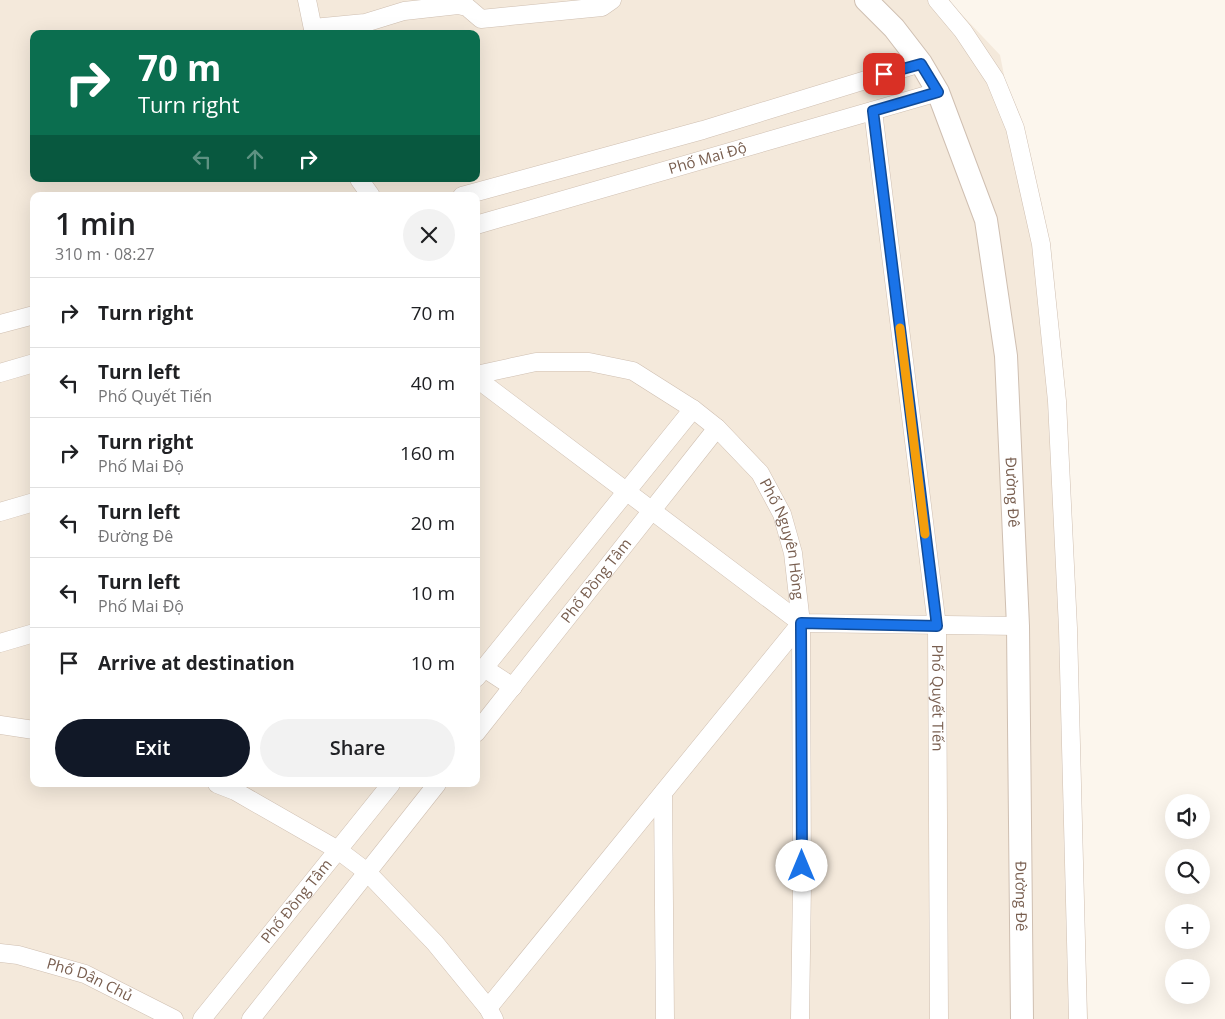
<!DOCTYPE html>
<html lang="en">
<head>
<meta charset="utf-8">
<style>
	body { margin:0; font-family:"Open Sans",sans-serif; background:#f2f2f2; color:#202124; height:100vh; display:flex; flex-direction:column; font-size:19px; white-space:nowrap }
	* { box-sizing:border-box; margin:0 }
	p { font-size:16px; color:#757577 }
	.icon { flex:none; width:28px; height:28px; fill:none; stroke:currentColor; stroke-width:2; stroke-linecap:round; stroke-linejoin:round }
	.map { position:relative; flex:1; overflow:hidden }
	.details { position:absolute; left:30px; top:192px; width:450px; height:595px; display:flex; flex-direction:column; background:#fff; border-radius:10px; box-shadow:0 5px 20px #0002 }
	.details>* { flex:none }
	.guide { position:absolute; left:30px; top:30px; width:450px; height:152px; border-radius:10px; box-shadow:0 5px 20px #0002; background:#0b6e4f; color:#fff; overflow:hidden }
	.controls { position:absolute; left:1165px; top:794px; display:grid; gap:10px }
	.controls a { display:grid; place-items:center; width:45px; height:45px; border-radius:50%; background:#fff; box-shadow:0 5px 20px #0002; font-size:25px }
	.pin { position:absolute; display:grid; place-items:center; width:42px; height:42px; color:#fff; margin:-21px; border-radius:10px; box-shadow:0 2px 8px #0006 }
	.me { position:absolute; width:55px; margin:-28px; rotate:0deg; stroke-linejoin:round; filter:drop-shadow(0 0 4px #0008) }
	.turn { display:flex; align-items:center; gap:18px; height:105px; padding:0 25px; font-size:22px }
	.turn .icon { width:65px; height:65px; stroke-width:2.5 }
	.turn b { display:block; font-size:35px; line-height:42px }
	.lanes { display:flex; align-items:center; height:48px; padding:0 25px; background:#0003; justify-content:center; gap:25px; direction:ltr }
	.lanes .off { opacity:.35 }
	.round { display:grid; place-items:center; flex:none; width:52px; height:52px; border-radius:26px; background:#f2f2f2 }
	.headline { display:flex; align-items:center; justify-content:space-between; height:85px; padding:0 25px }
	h1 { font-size:30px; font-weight:600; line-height:38px }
	.cta { display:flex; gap:10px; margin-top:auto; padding:10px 25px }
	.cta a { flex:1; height:58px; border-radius:30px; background:#111827; color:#fff; font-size:20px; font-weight:600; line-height:58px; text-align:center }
	.cta a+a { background:#f2f2f2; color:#202124 }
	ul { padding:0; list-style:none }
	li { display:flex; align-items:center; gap:15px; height:70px; padding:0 25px; border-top:1px solid #e0e0e0 }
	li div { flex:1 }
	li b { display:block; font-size:19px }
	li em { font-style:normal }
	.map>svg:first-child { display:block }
</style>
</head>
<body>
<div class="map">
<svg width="1225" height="1019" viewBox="0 0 1225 1019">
	<rect width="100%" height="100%" fill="#fcf6ed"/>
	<path fill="#f4e9db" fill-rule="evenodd" d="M 0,0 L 948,0 L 1000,55 L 1062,367 L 1088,1019 L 0,1019 ZM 34,34 L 476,34 L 476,179 L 34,179 ZM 34,196 L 476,196 L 476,784 L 34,784 Z"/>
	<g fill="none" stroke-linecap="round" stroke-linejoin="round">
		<g stroke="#cfbfb1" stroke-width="19">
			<g id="minor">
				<polyline points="307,0 314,34"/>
				<polyline points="937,0 963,31 995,79 1015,128 1041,244 1057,401 1068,628 1078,1019"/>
				<polyline points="313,28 365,23 404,11 458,5 467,7 481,19 602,7 612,0"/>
				<path id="s1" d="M 873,111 L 937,626 L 939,1019"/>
				<polyline points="359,179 371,196"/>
				<polyline points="462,196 703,130 921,63"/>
				<path id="s2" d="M 476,225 L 938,92"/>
				<polyline points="0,324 34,315"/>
				<polyline points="0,373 34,363"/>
				<path id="s3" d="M 476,375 L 536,362 L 589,362 L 633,371 L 693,409 L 717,428 L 760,473 L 782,514 L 793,553 L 801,623 L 802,884 L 800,1019"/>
				<polyline points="476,378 801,623 1018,626"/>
				<polyline points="0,512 34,502"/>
				<polyline points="0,643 34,633"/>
				<polyline points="484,668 513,687"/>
				<polyline points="476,678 693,409"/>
				<polyline points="0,725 34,730"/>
				<path id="s4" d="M 476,733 L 717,428"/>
				<polyline points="217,784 235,791 338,850 367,872 435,943 488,1008 494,1019"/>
				<polyline points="663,793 665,1019"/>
				<path id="s5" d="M 0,953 L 18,955 L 85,974 L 174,1019"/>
				<polyline points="488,1008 801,623"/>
				<path id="s6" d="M 202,1019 L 391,784"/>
				<polyline points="251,1019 437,784"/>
			</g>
		</g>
		<g stroke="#cfbfb1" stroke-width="24">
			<g id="tertiary">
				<path id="s7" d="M 866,0 L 894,28 L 921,63 L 938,92 L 986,220 L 1006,356 L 1018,626 L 1022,1019"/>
			</g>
		</g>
		<use href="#minor" stroke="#fff" stroke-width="18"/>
		<use href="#tertiary" stroke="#fff" stroke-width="22"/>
	</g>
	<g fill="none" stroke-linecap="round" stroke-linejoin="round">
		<g stroke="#114b97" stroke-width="12">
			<polyline id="route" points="802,866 801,623 937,626 873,111 938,92 921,64 884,74"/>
		</g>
		<use href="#route" stroke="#1a73e8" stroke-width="9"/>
		<polyline stroke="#f59e0b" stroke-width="9" points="900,328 925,534"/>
	</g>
	<g text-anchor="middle" stroke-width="5" stroke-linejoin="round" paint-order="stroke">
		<g font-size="15" fill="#785e4f" stroke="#fefaf3">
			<text dy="5" stroke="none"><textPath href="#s2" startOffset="241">Phố Mai Độ</textPath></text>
			<text dy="5" stroke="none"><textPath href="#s7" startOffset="528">Đường Đê</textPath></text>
			<text dy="5" stroke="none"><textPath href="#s3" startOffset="394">Phố Nguyên Hồng</textPath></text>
			<text dy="5" stroke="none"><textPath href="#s4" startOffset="194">Phố Đồng Tâm</textPath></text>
			<text dy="5" stroke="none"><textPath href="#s1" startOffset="591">Phố Quyết Tiến</textPath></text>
			<text dy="5" stroke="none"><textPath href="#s7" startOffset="932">Đường Đê</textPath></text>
			<text dy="5" stroke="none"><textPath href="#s6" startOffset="151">Phố Đồng Tâm</textPath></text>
			<text dy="5" stroke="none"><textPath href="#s5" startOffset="94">Phố Dân Chủ</textPath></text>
		</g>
	</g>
</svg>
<div class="controls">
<a><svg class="icon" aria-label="sound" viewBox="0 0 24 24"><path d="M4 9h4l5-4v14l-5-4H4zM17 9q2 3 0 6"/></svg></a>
<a><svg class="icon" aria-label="search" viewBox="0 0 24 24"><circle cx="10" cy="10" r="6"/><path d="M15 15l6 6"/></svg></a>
<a>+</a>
<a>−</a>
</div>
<div class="pin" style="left:884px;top:74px;background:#d93025"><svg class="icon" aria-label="arrive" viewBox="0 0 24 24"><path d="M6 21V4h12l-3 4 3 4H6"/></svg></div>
<svg class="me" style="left:802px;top:866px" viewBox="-20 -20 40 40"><circle r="19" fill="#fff"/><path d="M0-13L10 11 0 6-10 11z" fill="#1a73e8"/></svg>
<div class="guide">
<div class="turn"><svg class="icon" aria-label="right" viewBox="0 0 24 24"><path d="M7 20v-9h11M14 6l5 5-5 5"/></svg><div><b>70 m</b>Turn right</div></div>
<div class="lanes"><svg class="icon off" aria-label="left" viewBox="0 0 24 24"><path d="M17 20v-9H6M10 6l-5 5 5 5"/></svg><svg class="icon off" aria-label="ahead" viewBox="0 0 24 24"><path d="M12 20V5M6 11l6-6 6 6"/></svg><svg class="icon" aria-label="right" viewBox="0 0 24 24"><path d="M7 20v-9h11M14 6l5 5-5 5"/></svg></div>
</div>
<section class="details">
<div class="headline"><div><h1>1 min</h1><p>310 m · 08:27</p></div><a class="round"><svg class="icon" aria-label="close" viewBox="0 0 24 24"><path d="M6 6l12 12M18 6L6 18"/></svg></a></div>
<ul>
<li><svg class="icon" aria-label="right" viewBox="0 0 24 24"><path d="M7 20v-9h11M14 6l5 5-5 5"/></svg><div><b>Turn right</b></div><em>70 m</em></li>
<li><svg class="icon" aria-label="left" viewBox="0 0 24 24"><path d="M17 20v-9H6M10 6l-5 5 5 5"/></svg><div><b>Turn left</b><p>Phố Quyết Tiến</p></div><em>40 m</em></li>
<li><svg class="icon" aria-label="right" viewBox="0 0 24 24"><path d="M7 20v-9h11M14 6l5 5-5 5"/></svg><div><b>Turn right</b><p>Phố Mai Độ</p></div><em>160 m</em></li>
<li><svg class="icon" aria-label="left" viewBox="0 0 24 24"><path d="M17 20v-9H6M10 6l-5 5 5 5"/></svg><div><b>Turn left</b><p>Đường Đê</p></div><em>20 m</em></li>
<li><svg class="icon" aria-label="left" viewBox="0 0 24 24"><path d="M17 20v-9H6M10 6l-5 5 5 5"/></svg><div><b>Turn left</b><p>Phố Mai Độ</p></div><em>10 m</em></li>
<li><svg class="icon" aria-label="arrive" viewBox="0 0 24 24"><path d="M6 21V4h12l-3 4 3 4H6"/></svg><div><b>Arrive at destination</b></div><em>10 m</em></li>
</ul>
<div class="cta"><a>Exit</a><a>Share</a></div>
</section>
</div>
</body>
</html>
